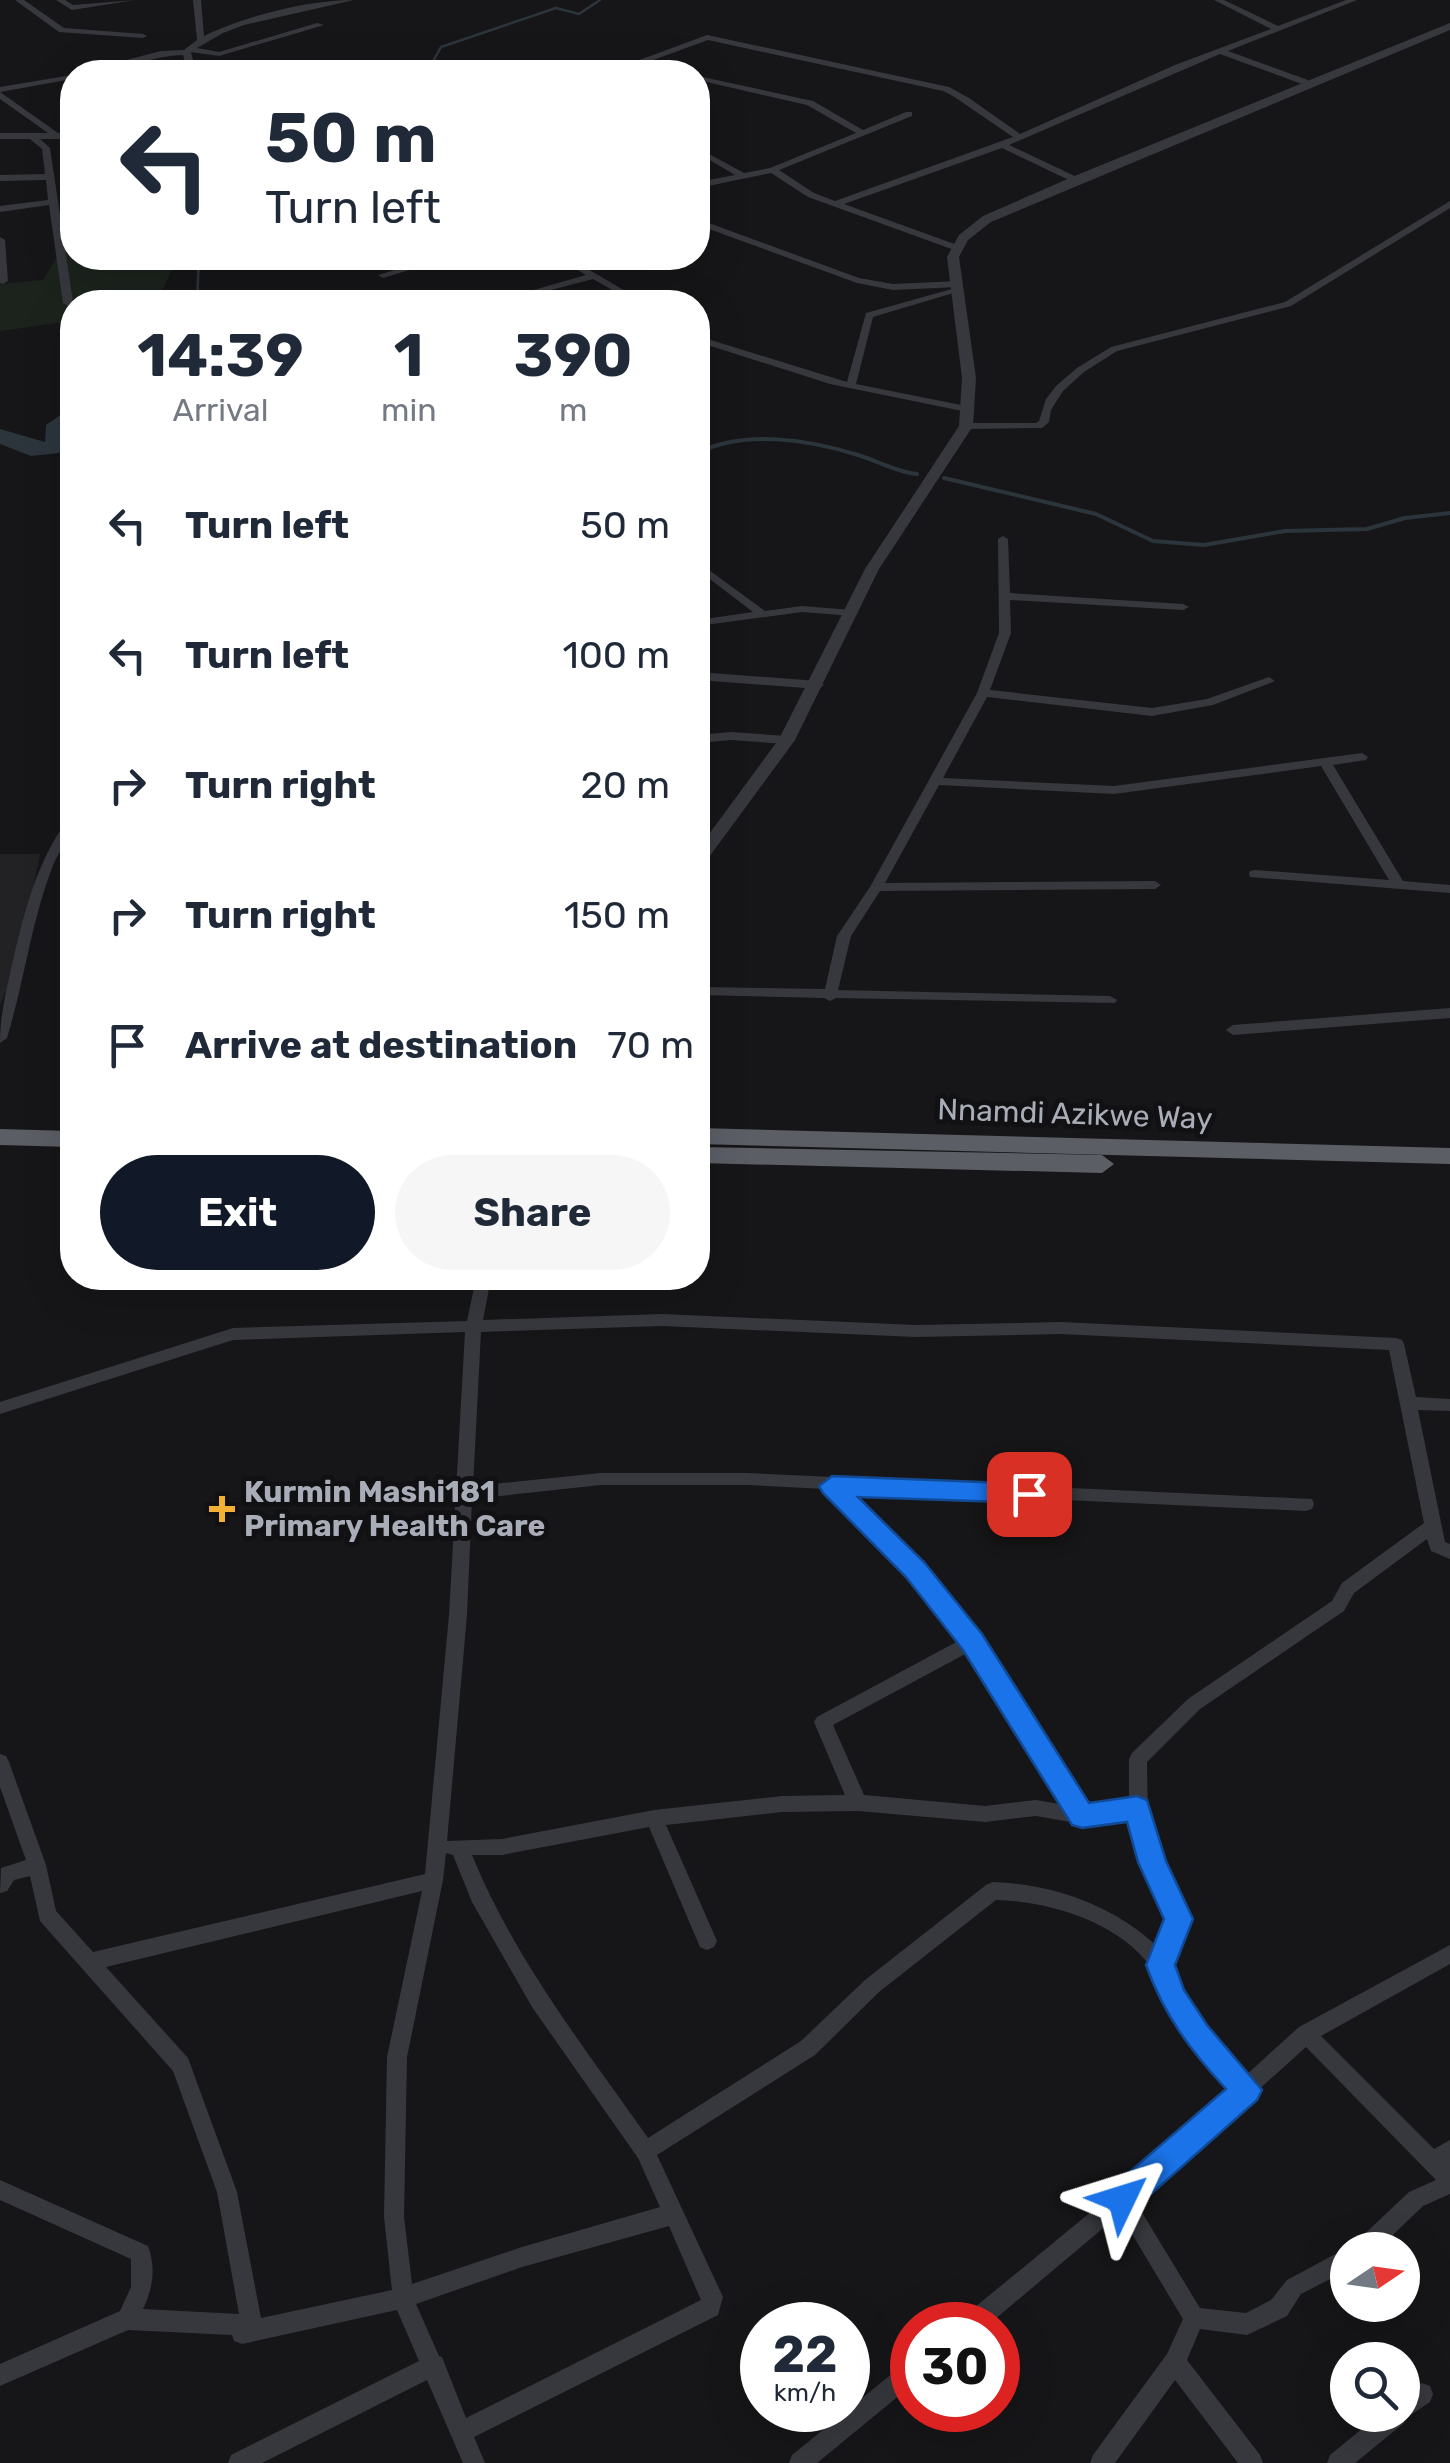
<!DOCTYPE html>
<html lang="en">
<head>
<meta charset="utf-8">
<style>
	body { margin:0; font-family:Rubik,sans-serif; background:#f6f6f7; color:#1f2937; height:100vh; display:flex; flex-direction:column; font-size:38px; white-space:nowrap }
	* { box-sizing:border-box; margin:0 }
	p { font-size:32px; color:#747a83 }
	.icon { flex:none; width:55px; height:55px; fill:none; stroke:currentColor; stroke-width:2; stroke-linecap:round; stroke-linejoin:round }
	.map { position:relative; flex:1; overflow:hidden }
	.sheet { position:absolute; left:60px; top:290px; width:650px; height:1000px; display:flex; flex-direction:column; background:#fff; border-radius:40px; box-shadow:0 10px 40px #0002 }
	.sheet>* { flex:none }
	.banner { position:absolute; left:60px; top:60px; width:650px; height:210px; border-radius:40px; box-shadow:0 10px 40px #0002; background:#fff; color:#1f2937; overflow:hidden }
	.needle { width:65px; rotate:77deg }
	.buttons { position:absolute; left:1330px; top:2232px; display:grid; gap:20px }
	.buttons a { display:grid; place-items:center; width:90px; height:90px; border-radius:50%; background:#fff; box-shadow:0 10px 40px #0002; font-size:50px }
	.speed { position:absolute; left:740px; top:2302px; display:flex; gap:20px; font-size:50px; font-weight:700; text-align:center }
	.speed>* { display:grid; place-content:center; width:130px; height:130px; border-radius:50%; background:#fff; box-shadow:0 10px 40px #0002; line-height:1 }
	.speed small { font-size:25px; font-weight:400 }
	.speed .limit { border:15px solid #d22; background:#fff; color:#111 }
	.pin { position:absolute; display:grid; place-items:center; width:85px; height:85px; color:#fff; margin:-42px; border-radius:20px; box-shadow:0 5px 15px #0006 }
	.me { position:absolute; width:110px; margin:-55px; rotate:49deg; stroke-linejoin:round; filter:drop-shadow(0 0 8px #0008) }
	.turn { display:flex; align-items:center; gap:35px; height:210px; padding:0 40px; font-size:45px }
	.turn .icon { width:130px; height:130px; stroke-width:2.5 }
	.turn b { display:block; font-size:70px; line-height:85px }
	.eta { display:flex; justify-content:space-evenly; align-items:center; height:170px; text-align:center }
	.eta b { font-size:60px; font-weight:700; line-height:70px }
	.cta { display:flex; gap:20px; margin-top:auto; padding:20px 40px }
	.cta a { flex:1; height:115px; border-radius:60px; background:#111827; color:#fff; font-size:40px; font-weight:700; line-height:115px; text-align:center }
	.cta a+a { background:#f6f6f7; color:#1f2937 }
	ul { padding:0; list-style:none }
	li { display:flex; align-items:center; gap:30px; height:130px; padding:0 40px }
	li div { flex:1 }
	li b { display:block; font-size:38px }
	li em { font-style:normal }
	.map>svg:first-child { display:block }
</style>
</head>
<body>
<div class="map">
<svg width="1450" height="2463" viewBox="0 0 1450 2463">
	<rect width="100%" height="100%" fill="#161618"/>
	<polygon fill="#222225" points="0,854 40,854 18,964 0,1005"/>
	<polygon fill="#1c231d" points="72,233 72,258 178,258 156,302 72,302 72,321 0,331 0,284 43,280"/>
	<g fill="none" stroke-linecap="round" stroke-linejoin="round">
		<g stroke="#2c353c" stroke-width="2.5">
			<polyline points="435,72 428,70 441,47 556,8 579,14 600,0"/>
			<polyline points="197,302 199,258"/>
		</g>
		<g stroke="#2c353c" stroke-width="4">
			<path d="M 698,453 C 744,429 810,440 858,455 C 878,461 896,472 917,474"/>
			<polyline points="698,460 702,463 698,462"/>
			<polyline points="944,478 1096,514 1153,541 1204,545 1285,531 1367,529 1405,518 1450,513"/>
		</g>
		<polygon fill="#2c353c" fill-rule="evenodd" points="72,407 72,425 66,431 70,441 59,453 31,456 0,444 0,429 45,442 46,425"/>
		<g fill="#37383d" fill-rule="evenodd">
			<polygon points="15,0 24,0 64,28 143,34 147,36 143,38 59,32"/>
			<polygon points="56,0 65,0 73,5 135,0 72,10"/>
			<path d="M 193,0 L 201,0 L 204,36 C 245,16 308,0 354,0 L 244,25 L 223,33 L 197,48 L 219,52 L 317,23 L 324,25 L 219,56 L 191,52 L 196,72 L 188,72 L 183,55 C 148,56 113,74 80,72 L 161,51 L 184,50 L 197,40 Z"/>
			<path d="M 1214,0 L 1224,0 L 1278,26 L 1346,0 L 1357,0 L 1228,51 L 1308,80 L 1308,84 L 1302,84 L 1220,54 L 1009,145 L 1079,178 L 1079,182 L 1073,182 L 1002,148 L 844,204 L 960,246 L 960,250 L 957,251 L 808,197 L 771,173 L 698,188 L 698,182 L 735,175 L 698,153 L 698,148 L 744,173 L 770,168 L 856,133 L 807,105 L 698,80 L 698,76 L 813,101 L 863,130 L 906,112 L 912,112 L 912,116 L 779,170 L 814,193 L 835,201 L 1013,137 L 953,96 L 943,91 L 708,40 L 645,63 L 676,70 L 677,72 C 664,72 654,69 641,68 C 630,66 619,73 607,72 L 707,35 L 949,87 L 969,98 L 1020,134 L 1175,65 L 1271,29 Z"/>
			<polygon points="72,75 72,79 0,92 58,133 72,134 72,139 40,139 50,148 73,302 68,306 63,303 49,205 0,212 0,206 48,200 46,180 0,181 0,175 45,174 42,149 30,139 0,139 0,133 48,133 0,99 0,87"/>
			<polygon points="1450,201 1450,208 1291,306 1117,351 1084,372 1063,391 1051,410 1049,422 1042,428 966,429 961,426 966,423 1036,423 1039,421 1046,399 1056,386 1077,368 1111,347 1285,302"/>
			<polygon points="698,219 859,278 893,284 958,281 963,284 958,287 893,290 857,283 698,225"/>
			<polygon points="0,237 5,240 8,281 3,284 0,283"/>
			<polygon points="435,258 449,258 383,278 378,275"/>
			<polygon points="558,258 569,258 644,302 633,302 593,279 505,302 491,302 586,275"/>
			<polygon points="952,289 960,291 873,317 856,384 971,407 972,409 967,412 830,384 698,342 698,336 847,382 866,313"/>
			<polygon points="1003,536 1008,539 1010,593 1183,604 1189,607 1183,610 1010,600 1011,633 990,690 1152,708 1207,699 1269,677 1275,681 1213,705 1152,716 987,697 943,778 1114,786 1362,753 1368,757 1366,760 1333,765 1403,881 1450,885 1450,893 1250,877 1249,874 1250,871 1255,870 1389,880 1321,766 1114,794 939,785 885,883 1155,881 1161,885 1155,889 880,891 851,936 838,990 1110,996 1117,1000 1115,1003 836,998 830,1001 824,998 698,995 698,987 825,989 837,936 870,887 977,693 999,633 998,539"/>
			<polygon points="698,562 765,611 802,606 852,610 858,613 852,616 802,612 698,626 698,620 753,612 698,570"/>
			<polygon points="698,672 818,681 824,685 818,689 698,680"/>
			<polygon points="731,732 787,736 793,740 787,744 731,740 698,743 698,735"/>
			<path d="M 72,818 C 73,835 58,851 52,868 C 31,923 24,982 7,1038 L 0,1043 C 0,1015 6,992 12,965 C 24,913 36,863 68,819 Z"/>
			<polygon points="1450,1008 1450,1018 1233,1035 1226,1030 1233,1025"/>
			<path d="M 476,1278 L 491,1278 L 483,1320 L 662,1314 L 916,1325 L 1061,1322 L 1396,1338 L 1402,1340 L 1404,1344 L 1416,1397 L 1450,1399 L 1450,1411 L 1418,1410 L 1445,1542 L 1450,1544 L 1450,1559 L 1431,1551 L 1427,1539 L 1354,1593 L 1344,1611 L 1200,1709 L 1147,1762 L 1148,1828 L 1189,1919 L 1170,1966 C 1189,2012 1212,2039 1246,2075 L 1299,2027 L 1450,1945 L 1450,1964 L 1321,2036 L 1434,2149 L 1450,2140 L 1450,2194 L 1423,2206 L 1377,2250 L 1348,2250 L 1348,2270 L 1301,2294 L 1287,2316 L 1247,2335 L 1200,2329 L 1187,2360 L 1260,2455 L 1263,2463 L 1238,2463 L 1175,2380 L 1115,2463 L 1090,2463 L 1093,2455 L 1167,2354 L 1183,2319 L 1120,2214 L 988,2325 L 960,2325 L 963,2317 L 1115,2192 L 1231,2088 C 1208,2063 1186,2038 1169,2008 C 1161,1995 1159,1978 1150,1966 C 1118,1922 1048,1901 996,1900 L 879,1992 L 815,2055 L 657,2155 L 723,2297 L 718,2315 L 474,2437 L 485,2463 L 463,2463 L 427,2380 L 262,2463 L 228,2463 L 231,2455 L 419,2361 L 397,2310 L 242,2344 L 234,2341 L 232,2335 L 128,2330 L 0,2386 L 0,2364 L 120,2311 L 131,2287 L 131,2259 L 0,2200 L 0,2180 L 148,2246 C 156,2267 153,2289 143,2309 L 239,2314 L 217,2192 L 173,2071 L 40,1921 L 30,1876 L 14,1880 L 7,1891 L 0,1893 L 1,1868 L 26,1860 L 0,1787 L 0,1754 L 6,1756 L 9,1762 L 46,1865 L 56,1911 L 93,1952 L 425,1874 L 449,1615 L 465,1332 L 233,1340 L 0,1414 L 0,1402 L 233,1328 L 467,1321 ZM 662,1326 L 916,1337 L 1061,1334 L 1389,1350 L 1424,1523 L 1342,1583 L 1332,1601 L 1188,1699 L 1132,1753 L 1129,1759 L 1129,1802 L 1087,1807 L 978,1637 L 921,1565 L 846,1490 L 1306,1511 L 1312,1509 L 1314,1504 L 1312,1499 L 747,1473 L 601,1473 L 473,1486 L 481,1332 ZM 601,1485 L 747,1485 L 825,1489 L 909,1575 L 960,1640 L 817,1717 L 814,1722 L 845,1795 L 782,1796 L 654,1810 L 502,1839 L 447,1841 L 467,1615 L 472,1499 ZM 969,1652 L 1065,1805 L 1036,1800 L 985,1806 L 864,1795 L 833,1725 ZM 858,1811 L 985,1822 L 1036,1816 L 1082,1824 L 1130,1818 L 1130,1828 L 1169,1919 L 1158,1947 C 1113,1905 1054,1884 993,1882 L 986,1885 L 865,1980 L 801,2041 L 648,2138 C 584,2047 514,1958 472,1855 L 502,1855 L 649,1827 L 700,1947 L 707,1950 L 714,1947 L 717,1941 L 666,1825 L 782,1812 ZM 446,1853 L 453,1855 L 472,1902 L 532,2007 L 638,2158 L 660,2207 L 522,2247 L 412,2284 L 404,2217 L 407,2057 L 443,1880 ZM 422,1891 L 387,2057 L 384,2217 L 392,2290 L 261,2318 L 237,2192 L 188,2058 L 106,1967 ZM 1306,2047 L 1436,2180 L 1409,2192 L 1355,2243 L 1352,2249 L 1348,2248 L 1341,2251 L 1287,2280 L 1271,2300 L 1246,2313 L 1200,2308 L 1135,2201 L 1248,2099 L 1254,2097 L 1256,2092 ZM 669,2226 L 701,2300 L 466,2418 L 442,2357 L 439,2356 L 416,2304 L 522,2267 Z"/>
			<polygon points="912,2361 912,2385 817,2463 789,2463 792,2455 904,2364"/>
			<polygon points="1422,2383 1430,2386 1433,2394 1430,2402 1406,2418 1404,2423 1355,2463 1327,2463 1330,2455 1379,2415 1402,2415 1402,2395"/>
		</g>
		<polygon fill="#37383d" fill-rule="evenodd" points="1450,23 1450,30 991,222 968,240 959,257 976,378 973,426 879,569 795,740 704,864 698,865 698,849 779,739 865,569 959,426 962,378 947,257 959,235 983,216 1072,177"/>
		<g fill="#5b5e65" fill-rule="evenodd">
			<polygon points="698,1128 1450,1148 1450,1164 698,1144"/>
			<polygon points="0,1129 72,1131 72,1147 0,1145"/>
			<polygon points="698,1147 1102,1155 1114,1164 1102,1173 698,1163"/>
		</g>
	</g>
	<path fill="#1a73e8" stroke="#114b97" stroke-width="2.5" d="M 832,1476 L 1029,1484 L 1042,1494 L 1029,1503 L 858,1497 L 924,1562 L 982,1634 L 1089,1803 L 1137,1796 L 1147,1800 L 1166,1861 L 1193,1919 L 1175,1965 L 1184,1990 L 1207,2025 L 1262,2090 L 1257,2100 L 1133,2210 L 1122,2215 L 1111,2210 L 1106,2199 L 1111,2188 L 1226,2089 C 1190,2050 1164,2015 1146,1965 L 1164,1919 L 1138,1862 L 1127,1822 L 1082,1828 L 1072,1825 L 963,1650 L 906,1577 L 823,1493 L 819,1486 Z"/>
	<path fill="#f2b134" stroke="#111113" stroke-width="4" d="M217 1494h10v10h10v10h-10v10h-10v-10h-10v-10h10z"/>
	<g text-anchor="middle" stroke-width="10" stroke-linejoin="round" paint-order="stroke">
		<g font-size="30" fill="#a8adb8" stroke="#111113">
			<text transform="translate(1075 1114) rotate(2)" y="10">Nnamdi Azikwe Way</text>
		</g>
		<g font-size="30" font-weight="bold" fill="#a8adb8" stroke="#111113" text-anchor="start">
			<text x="244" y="1502">Kurmin Mashi181<tspan x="244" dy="34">Primary Health Care</tspan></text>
		</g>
	</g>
</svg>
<div class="buttons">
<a><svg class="needle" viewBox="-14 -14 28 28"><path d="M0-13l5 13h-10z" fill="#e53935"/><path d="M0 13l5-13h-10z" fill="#747a83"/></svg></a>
<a><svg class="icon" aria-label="search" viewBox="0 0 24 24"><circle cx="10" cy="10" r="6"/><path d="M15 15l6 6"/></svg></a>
</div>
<div class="speed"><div>22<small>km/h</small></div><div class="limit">30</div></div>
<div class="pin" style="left:1029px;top:1494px;background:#d93025"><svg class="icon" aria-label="arrive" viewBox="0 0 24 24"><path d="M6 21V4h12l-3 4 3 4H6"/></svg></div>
<svg class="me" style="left:1122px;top:2199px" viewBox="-20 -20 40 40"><path d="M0-17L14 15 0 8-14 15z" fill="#1a73e8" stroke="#fff" stroke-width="4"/></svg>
<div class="banner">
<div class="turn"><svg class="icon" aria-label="left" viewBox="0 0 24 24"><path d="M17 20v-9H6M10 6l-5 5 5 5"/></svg><div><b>50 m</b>Turn left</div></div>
</div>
<section class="sheet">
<div class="eta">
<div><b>14:39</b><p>Arrival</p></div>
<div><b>1</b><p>min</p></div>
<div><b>390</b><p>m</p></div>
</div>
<ul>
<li><svg class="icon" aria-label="left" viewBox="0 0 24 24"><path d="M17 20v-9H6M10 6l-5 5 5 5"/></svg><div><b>Turn left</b></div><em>50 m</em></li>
<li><svg class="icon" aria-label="left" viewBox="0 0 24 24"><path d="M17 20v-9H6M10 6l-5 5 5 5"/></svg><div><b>Turn left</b></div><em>100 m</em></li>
<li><svg class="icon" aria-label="right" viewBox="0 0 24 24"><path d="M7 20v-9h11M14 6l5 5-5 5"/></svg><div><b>Turn right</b></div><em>20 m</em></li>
<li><svg class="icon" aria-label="right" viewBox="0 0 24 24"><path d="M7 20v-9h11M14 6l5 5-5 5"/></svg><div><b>Turn right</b></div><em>150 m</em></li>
<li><svg class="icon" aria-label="arrive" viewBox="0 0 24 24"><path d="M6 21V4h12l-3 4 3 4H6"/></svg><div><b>Arrive at destination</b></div><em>70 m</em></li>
</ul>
<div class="cta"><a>Exit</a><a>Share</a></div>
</section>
</div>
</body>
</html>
